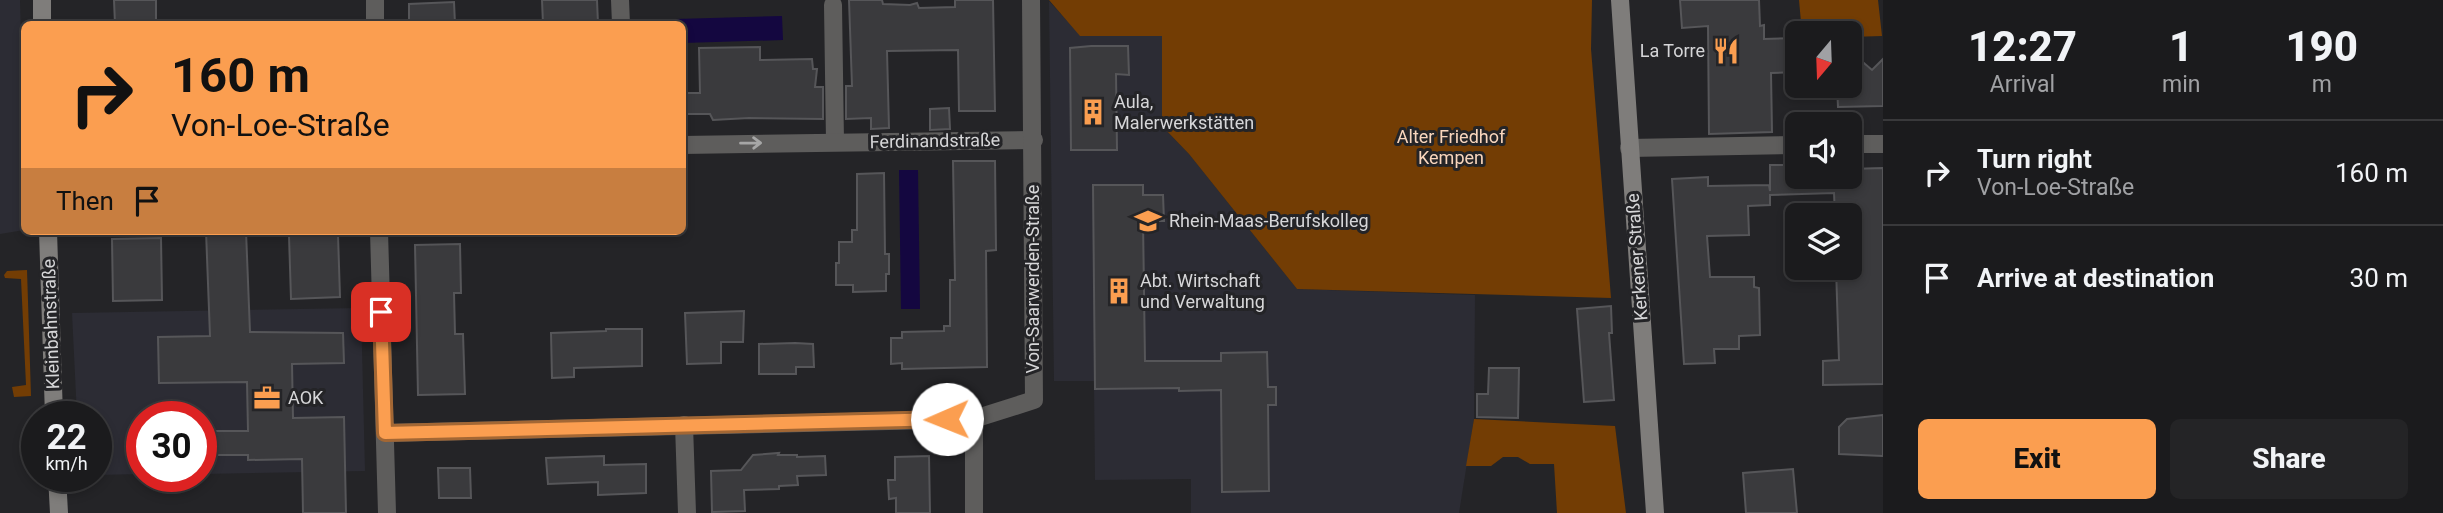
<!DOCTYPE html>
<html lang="en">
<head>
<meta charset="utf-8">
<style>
	body { margin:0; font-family:Roboto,sans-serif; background:#242426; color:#f1f3f6; height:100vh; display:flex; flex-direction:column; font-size:26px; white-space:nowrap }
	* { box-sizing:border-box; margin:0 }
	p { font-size:23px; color:#a0a1a4 }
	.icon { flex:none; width:38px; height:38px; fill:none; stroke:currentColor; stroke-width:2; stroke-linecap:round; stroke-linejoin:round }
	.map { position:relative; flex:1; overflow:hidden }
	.side { display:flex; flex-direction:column; background:#1b1b1d; width:560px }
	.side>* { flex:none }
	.guide { position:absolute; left:21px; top:21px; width:665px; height:214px; border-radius:10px; box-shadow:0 4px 10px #0003,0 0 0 2px #39393b; background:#fb9e50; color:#111; overflow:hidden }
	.needle { width:46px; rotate:199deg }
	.controls { position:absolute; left:1785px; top:21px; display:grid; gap:14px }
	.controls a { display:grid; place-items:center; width:77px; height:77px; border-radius:10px; background:#1b1b1d; box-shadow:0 4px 10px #0003,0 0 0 2px #39393b; font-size:35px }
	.speed { position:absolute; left:21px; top:401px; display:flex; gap:14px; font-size:35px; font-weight:700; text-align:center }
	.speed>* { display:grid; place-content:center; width:91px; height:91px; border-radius:50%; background:#1b1b1d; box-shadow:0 4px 10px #0003,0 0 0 2px #39393b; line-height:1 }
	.speed small { font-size:18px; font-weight:400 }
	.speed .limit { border:10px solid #d22; background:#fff; color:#111 }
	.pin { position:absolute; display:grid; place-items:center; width:60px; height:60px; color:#fff; margin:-30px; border-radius:14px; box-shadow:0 4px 10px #0006 }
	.me { position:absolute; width:77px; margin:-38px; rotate:269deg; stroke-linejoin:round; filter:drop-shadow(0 0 5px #0008) }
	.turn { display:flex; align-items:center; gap:24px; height:147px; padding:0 35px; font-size:32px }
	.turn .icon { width:91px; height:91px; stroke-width:2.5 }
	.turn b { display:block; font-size:49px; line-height:60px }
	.then { display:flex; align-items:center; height:66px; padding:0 35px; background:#0003; gap:14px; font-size:26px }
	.eta { display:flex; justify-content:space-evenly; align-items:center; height:119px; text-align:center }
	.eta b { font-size:42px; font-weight:800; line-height:49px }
	.cta { display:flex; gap:14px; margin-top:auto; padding:14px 35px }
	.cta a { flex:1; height:80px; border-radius:10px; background:#fb9e50; color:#111; font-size:28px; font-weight:800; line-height:80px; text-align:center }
	.cta a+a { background:#242426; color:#f1f3f6 }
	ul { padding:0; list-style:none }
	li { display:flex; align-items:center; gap:21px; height:105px; padding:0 35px; border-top:2px solid #39393b }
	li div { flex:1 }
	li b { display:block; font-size:26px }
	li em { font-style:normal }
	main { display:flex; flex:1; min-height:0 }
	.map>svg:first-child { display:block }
</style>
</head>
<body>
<main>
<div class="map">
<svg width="1883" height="513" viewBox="0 0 1883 513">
	<rect width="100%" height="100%" fill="#242427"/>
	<g fill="#2c2c34">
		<polygon points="0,0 20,0 24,157 24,230 0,234"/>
		<polygon points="1049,1 1081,36 1162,36 1162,126 1189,154 1297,289 1475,295 1474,419 1459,513 1191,513 1191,479 1095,480 1094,381 1054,381"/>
		<polygon points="361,308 365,471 201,474 201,416 142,416 142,474 96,475 96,416 77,416 72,313"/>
	</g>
	<g fill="#733d04">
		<polygon points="1049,0 1592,0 1591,49 1611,298 1297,289 1189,154 1162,126 1162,36 1080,36"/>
		<polygon points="1799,0 1878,0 1882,36 1850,37 1850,33 1802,33"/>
		<polygon points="27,270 31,396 14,397 12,387 26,385 21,279 5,278 4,275 7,271"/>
		<polygon points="1474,419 1615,426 1626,513 1557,513 1554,464 1530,464 1518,457 1503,457 1491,466 1466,466"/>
	</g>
	<g fill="#140740">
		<polygon points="782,16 783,40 683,43 682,24 676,24 675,19"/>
		<polygon points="899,170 918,170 920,309 901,309"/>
	</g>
	<g fill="#3a3a3d" stroke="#565659" stroke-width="2">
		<polygon points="114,0 156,0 156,24 115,24"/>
		<polygon points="542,0 597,0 598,24 543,24"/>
		<polygon points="849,0 882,0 883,4 910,5 917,3 919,8 955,7 955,0 993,0 995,111 959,111 958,50 887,51 889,128 871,129 871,118 846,119 846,86 852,86"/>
		<polygon points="1680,0 1759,0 1760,26 1764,25 1764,39 1797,38 1797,72 1771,73 1772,132 1709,134 1708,26 1682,28"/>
		<polygon points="454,2 455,24 409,24 409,4"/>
		<polygon points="1091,46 1128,46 1129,75 1116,74 1117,150 1071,150 1070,48"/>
		<polygon points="760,47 760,60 812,59 813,69 817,69 815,87 823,87 823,119 749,118 713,120 710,114 682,114 682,93 700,93 699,48"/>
		<polygon points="1850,51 1872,70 1883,59 1883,106 1838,107 1837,86 1850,86"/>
		<polygon points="949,108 950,129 930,130 930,109"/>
		<polygon points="953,161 995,161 996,250 986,251 987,367 902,369 902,363 891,364 891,338 902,338 902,332 944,331 944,326 950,326 950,280 955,280"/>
		<polygon points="1770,165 1789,165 1790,177 1850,177 1850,169 1883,168 1883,384 1823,385 1823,361 1839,360 1836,268 1850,268 1850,215 1835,215 1834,193 1770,195 1770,205 1748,206 1749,235 1707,236 1710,277 1754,277 1754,287 1759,288 1760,335 1739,336 1739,349 1714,349 1715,363 1684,364 1672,179 1708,177 1708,186 1769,185 1770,191"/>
		<polygon points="884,173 885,254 889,254 889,274 886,274 886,291 853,292 853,285 836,285 836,263 839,263 839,242 852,242 852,230 857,230 857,174"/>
		<polygon points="1093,185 1143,185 1143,195 1163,195 1164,221 1143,221 1145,361 1221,361 1221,353 1267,352 1268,387 1276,387 1276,405 1268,405 1269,491 1222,492 1221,390 1179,391 1179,388 1095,389"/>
		<polygon points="206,231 246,231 250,332 343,333 344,363 292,364 293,418 344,417 346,513 303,513 302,459 248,460 248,455 201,455 201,431 248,431 247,382 159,383 158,337 210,336"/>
		<polygon points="338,235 340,297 291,299 289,236"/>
		<polygon points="161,238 162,300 113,301 112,239"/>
		<polygon points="460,244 461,293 454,293 455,334 463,334 465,394 418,395 415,245"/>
		<polygon points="1611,306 1612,333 1609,333 1614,400 1584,402 1577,309"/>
		<polygon points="744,311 743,342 721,342 721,363 687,364 685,313"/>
		<polygon points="606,329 642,329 642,366 574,368 574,377 552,378 551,333 606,331"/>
		<polygon points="795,343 813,344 814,367 796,367 796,374 759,374 759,344"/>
		<polygon points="1489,368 1519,368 1518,418 1477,417 1477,394 1488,394"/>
		<polygon points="1883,415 1883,456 1839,454 1839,427 1847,419"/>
		<polygon points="779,453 778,455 797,455 797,457 825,456 826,475 797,476 798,485 779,486 779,489 744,490 745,511 712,512 711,471 741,470 753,455"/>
		<polygon points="604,456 604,465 646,464 646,493 598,495 598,482 548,484 546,458"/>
		<polygon points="929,456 930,513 896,513 896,498 889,499 888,480 895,480 895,457"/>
		<polygon points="438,468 470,468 471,498 439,498"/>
		<polygon points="1793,469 1797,513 1746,513 1743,473"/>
	</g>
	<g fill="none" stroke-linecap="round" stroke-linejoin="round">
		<g stroke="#5e5d5c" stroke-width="18">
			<polyline points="375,0 375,24"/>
			<polyline points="620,0 621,24"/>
			<polyline points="833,5 835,142"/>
			<polyline points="1850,144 1883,144"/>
			<polyline points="682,145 1034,140"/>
			<polyline points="1629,148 1797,145"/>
			<polyline points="379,231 387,513"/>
			<polyline points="684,425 687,513"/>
			<polyline points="385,433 974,419"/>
			<polyline points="974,513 974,419 1034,400 1031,0"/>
		</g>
		<g stroke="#7f7d7b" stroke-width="18">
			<polyline points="42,0 42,24"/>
			<polyline points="1620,0 1655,513"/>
			<polyline points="48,231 54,416"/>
			<polyline points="57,476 59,513"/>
		</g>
	</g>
	<defs><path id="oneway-shaft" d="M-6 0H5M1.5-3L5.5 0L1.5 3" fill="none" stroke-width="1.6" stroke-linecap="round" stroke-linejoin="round" transform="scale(1.75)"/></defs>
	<use stroke="#a6a6a6" href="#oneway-shaft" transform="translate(751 143) rotate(-1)"/>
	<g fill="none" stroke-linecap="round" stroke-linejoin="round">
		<g stroke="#a36734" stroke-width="18">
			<polyline id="route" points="381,312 385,433 947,419"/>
		</g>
		<use href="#route" stroke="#fb9e50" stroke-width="12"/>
	</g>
	<defs>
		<g id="restaurant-bare" transform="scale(2.1)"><path d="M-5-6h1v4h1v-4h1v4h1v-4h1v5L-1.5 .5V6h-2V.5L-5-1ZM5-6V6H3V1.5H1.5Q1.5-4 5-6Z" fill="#fb9e50" stroke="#242427" stroke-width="2.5" paint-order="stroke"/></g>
		<g id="building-bare" transform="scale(2.1)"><path d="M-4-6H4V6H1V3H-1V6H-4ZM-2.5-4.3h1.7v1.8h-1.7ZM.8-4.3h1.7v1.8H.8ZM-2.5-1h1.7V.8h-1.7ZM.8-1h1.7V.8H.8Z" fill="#fb9e50" stroke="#242427" stroke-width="2.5" paint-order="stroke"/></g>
		<g id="school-bare" transform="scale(2.1)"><path d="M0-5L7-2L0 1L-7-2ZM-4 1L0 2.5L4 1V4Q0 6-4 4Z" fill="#fb9e50" stroke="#242427" stroke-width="2.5" paint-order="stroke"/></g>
		<g id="office-bare" transform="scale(2.1)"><path d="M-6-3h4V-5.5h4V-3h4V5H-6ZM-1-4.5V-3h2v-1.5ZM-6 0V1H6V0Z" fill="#fb9e50" stroke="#242427" stroke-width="2.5" paint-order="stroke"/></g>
	</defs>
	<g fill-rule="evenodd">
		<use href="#restaurant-bare" x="1726" y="51"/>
		<use href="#building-bare" x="1093" y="112"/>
		<use href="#school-bare" x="1148" y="221"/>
		<use href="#building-bare" x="1119" y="291"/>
		<use href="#office-bare" x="267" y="398"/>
	</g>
	<g text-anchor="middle" stroke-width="6" stroke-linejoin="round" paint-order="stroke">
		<g font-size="18" fill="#d6d6d8" stroke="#242427" text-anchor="start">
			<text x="1705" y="57" text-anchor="end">La Torre</text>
			<text x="1114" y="108">Aula,<tspan x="1114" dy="21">Malerwerkstätten</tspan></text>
			<text x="1169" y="227">Rhein-Maas-Berufskolleg</text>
			<text x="1140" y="287">Abt. Wirtschaft<tspan x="1140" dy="21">und Verwaltung</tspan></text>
			<text x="288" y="404">AOK</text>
		</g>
		<g font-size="18" fill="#f9d6bd" stroke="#242427">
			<text x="1451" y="143">Alter Friedhof<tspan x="1451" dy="21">Kempen</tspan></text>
		</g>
		<g font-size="18" fill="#d6d6d8" stroke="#242427">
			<text transform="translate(935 141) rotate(-1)" y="6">Ferdinandstraße</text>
			<text transform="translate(1637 257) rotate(-94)" y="6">Kerkener Straße</text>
			<text transform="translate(1033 279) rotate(-90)" y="6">Von-Saarwerden-Straße</text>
			<text transform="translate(51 324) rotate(-92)" y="6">Kleinbahnstraße</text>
		</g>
	</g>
</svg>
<div class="controls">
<a><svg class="needle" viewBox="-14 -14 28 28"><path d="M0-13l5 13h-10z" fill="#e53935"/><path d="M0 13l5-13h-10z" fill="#a0a1a4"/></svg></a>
<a><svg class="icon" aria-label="sound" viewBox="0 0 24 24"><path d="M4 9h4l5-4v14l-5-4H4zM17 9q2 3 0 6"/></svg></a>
<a><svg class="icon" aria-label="layers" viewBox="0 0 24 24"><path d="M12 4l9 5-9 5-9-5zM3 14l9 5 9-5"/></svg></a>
</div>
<div class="speed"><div>22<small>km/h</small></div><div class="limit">30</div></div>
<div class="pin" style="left:381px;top:312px;background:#d93025"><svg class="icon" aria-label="arrive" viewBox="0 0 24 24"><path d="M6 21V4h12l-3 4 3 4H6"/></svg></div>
<svg class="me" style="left:947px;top:419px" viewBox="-20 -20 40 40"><circle r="19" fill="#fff"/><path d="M0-13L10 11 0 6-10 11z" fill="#fb9e50"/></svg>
<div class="guide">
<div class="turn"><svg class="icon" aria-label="right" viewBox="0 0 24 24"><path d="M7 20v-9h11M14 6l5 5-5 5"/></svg><div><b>160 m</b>Von-Loe-Straße</div></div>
<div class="then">Then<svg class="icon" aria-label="arrive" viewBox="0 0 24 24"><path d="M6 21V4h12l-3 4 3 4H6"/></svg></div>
</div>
</div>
<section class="side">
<div class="eta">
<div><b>12:27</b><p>Arrival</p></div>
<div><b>1</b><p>min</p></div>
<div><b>190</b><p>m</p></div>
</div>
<ul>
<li><svg class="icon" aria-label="right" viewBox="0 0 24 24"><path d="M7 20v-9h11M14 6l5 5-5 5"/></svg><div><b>Turn right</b><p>Von-Loe-Straße</p></div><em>160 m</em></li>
<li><svg class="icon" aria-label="arrive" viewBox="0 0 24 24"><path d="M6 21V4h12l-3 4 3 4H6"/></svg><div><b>Arrive at destination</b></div><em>30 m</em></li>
</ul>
<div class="cta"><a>Exit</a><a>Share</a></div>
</section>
</main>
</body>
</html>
